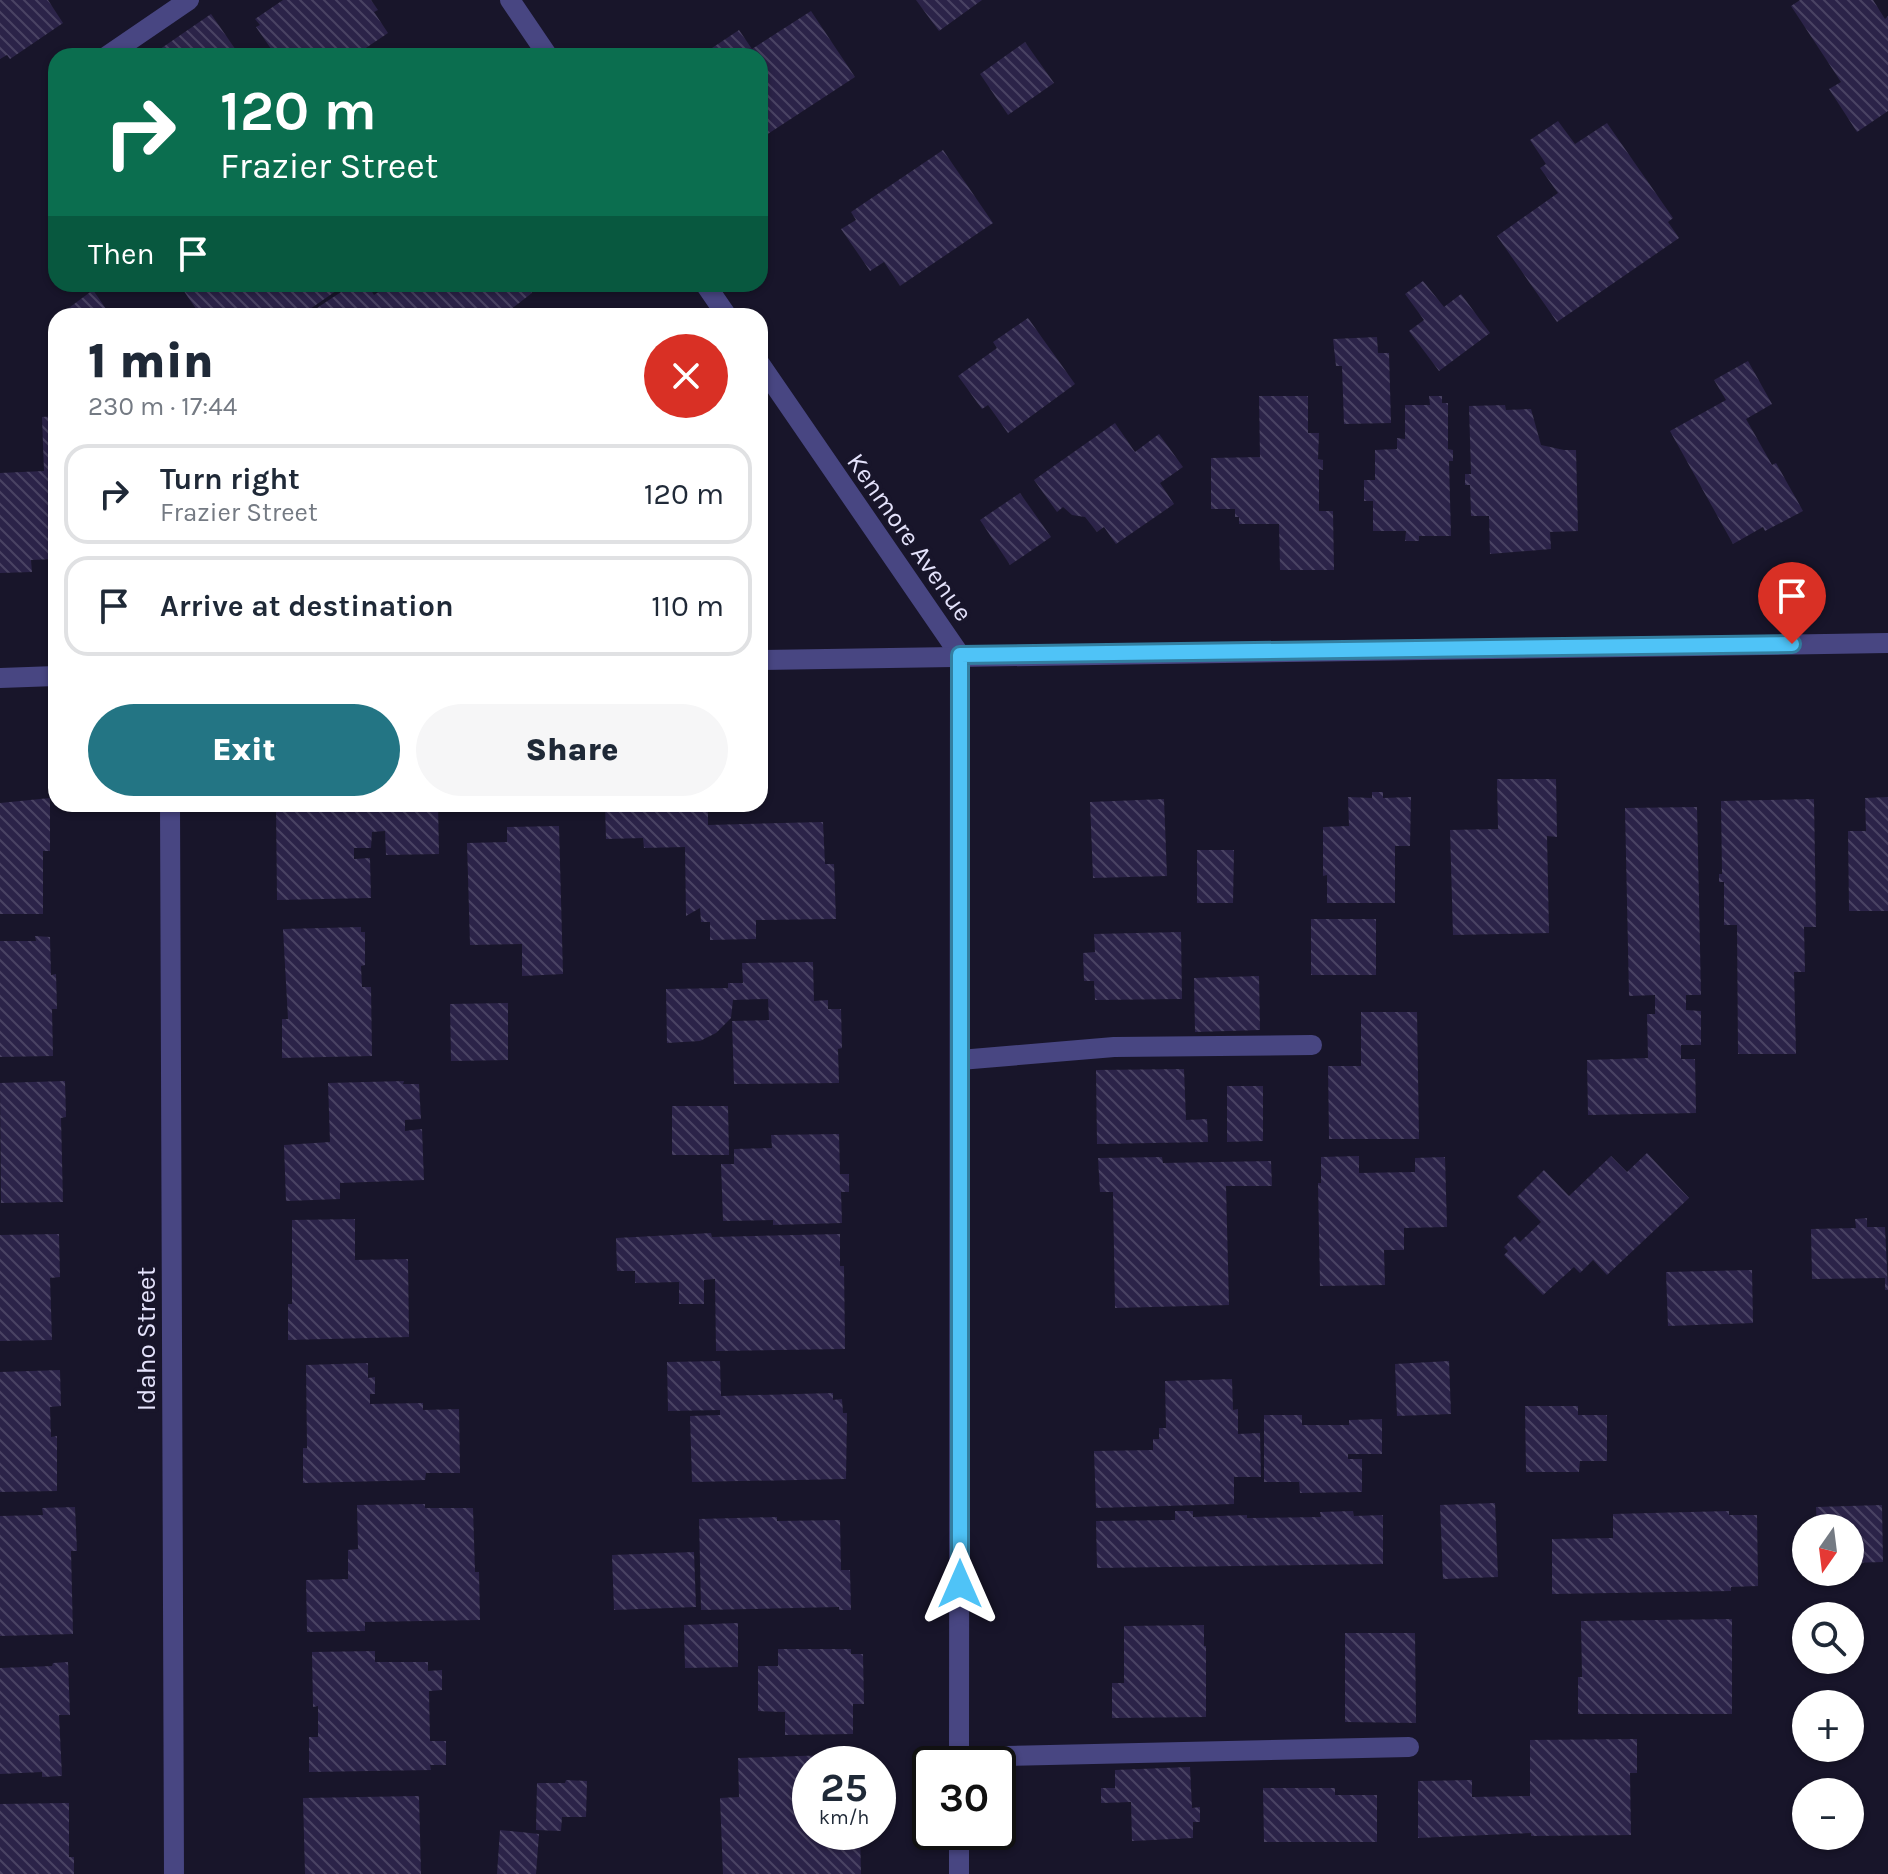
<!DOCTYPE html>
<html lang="en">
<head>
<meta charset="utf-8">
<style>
	body { margin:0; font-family:Karla,sans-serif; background:#f6f6f7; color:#1f2937; height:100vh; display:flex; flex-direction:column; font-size:30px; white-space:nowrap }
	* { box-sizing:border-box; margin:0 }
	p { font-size:26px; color:#747a83 }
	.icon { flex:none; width:44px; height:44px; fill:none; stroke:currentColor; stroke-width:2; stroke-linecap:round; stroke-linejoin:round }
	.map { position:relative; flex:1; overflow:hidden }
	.sheet { position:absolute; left:48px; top:308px; width:720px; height:504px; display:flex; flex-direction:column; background:#fff; border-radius:24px; box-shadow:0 2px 6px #0004 }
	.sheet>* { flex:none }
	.guide { position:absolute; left:48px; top:48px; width:720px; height:244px; border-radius:24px; box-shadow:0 2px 6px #0004; background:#0b6e4f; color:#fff; overflow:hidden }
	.needle { width:52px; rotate:194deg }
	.buttons { position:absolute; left:1792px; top:1514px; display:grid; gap:16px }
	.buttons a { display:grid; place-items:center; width:72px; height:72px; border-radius:50%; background:#fff; box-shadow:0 2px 6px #0004; font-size:40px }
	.speed { position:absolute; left:792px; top:1746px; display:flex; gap:16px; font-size:40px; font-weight:700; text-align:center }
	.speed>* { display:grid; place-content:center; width:104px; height:104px; border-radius:50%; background:#fff; box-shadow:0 2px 6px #0004; line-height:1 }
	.speed small { font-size:20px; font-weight:400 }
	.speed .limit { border:4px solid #111; border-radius:12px; background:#fff; color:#111 }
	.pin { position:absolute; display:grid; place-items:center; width:68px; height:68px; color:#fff; margin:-82px -34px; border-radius:50% 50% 50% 0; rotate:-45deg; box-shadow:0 0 8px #0007 }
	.pin .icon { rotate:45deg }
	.me { position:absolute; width:88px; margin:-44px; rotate:0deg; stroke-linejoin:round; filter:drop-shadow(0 0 6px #0008) }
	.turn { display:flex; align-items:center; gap:28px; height:168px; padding:0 40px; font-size:36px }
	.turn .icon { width:104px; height:104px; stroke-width:2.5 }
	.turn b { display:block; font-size:56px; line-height:68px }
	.then { display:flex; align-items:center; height:76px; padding:0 40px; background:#0003; gap:16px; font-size:30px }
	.round { display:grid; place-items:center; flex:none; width:84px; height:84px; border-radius:42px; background:#f6f6f7 }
	.head { display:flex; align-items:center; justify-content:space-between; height:136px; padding:0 40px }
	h1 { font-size:48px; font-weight:800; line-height:60px }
	.cta { display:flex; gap:16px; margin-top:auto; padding:16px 40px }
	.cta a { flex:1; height:92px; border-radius:48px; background:#237584; color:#fff; font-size:32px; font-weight:800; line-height:92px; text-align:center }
	.cta a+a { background:#f6f6f7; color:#1f2937 }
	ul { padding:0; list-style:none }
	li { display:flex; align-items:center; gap:24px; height:100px; margin:0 16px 12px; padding:0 24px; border:4px solid #e0e1e3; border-radius:24px }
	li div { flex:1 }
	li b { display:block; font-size:30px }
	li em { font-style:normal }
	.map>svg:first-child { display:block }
</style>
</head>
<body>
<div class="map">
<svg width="1888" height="1874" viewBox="0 0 1888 1874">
	<defs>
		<pattern id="building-back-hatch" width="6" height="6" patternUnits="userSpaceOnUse" patternTransform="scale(2)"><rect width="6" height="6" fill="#2b2348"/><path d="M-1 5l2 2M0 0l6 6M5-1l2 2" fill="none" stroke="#4a4363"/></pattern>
	</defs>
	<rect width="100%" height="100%" fill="#18152a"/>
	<g fill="url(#building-back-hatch)">
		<polygon points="0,0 48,0 63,23 10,59 7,55 0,59"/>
		<polygon points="283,0 371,0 378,10 374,12 388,33 354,56 276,56 256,27 260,25 255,19"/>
		<polygon points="916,0 982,0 939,31"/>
		<polygon points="1800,0 1873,0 1885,19 1888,16 1888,111 1857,132 1829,89 1841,82 1791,6"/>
		<polygon points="811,11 855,77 760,139 760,56 700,56 739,30 752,49"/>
		<polygon points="211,14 238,53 234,56 150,56"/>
		<polygon points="1025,42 1054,83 1008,115 980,74"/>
		<polygon points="1558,121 1575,144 1607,123 1673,218 1668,222 1679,238 1557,322 1497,236 1558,193 1540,168 1546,164 1530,140"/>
		<polygon points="943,150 993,223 900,286 884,262 870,271 841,229 856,220 851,212"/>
		<polygon points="1423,281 1444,307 1461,294 1490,333 1439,371 1409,331 1424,320 1405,294"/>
		<polygon points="179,284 346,284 300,316 292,313 288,316 201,316"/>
		<polygon points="353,284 367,284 374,295 391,284 526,284 532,293 502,316 305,316"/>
		<polygon points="93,290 111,316 70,316 66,310"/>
		<polygon points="1028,318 1075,384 1008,433 988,405 982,409 958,376 997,348 993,342"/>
		<polygon points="1377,337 1378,353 1389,353 1391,423 1344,424 1342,366 1336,366 1333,339"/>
		<polygon points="1748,361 1772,404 1746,419 1772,465 1776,463 1803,511 1765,531 1763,527 1733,544 1670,431 1726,400 1714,380"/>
		<polygon points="1259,396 1308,396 1308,433 1319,433 1318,459 1323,460 1323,470 1319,469 1319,511 1333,511 1334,570 1280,570 1279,524 1239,524 1239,517 1235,517 1235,509 1211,509 1211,458 1260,457"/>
		<polygon points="1429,396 1442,396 1442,403 1448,403 1448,449 1453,450 1453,461 1449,461 1451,536 1419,536 1419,541 1405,541 1406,531 1373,531 1373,501 1364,501 1364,480 1375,480 1375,450 1397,449 1397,438 1405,439 1405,405 1430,405"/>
		<polygon points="1505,405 1506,410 1531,409 1541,445 1564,450 1576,450 1578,531 1550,532 1551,549 1490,554 1489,516 1471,516 1470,485 1465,485 1465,474 1471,474 1469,406"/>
		<polygon points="56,416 56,559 31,560 32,572 0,573 0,473 44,471 42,417"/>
		<polygon points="1115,423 1135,452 1159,434 1183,467 1160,483 1174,504 1116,544 1104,527 1097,532 1085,517 1072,515 1063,507 1057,512 1034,480"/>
		<polygon points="1020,493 1051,537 1010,565 980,520"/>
		<polygon points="1497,779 1556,779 1557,837 1547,836 1549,933 1453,935 1450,830 1498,829"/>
		<polygon points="1372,792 1383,792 1383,798 1411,797 1410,846 1395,846 1395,903 1327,903 1327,875 1323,876 1323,827 1349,826 1348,797 1372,798"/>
		<polygon points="1888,797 1888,911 1849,911 1848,831 1866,831 1865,798"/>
		<polygon points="50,798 50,851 43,851 43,914 0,914 0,803"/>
		<polygon points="1164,799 1167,876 1093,878 1090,802"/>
		<polygon points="1814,799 1816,927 1804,927 1805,972 1794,972 1796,1054 1738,1054 1737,925 1724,925 1724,882 1719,882 1719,874 1722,874 1721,801"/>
		<polygon points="276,804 438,804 439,854 386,855 385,831 372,832 371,848 354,848 354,859 370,858 371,898 277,900"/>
		<polygon points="605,804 708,804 708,825 823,822 825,864 834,864 836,919 756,920 756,939 710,940 710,922 701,922 700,908 686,916 685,847 644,848 643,838 606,839"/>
		<polygon points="1697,807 1701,995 1686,995 1686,1010 1701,1011 1701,1045 1681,1045 1681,1059 1695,1059 1696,1113 1588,1115 1587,1060 1648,1058 1647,1014 1655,1014 1655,995 1629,996 1625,808"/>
		<polygon points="559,826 563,974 522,976 522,944 470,945 467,843 507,842 507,827"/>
		<polygon points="1197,850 1234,850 1233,903 1197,903"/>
		<rect x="1311" y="919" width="65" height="56"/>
		<polygon points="361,927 361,932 365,932 365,965 361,966 362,987 371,987 372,1056 282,1058 282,1019 288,1019 283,929"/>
		<polygon points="1181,932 1182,999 1095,1000 1094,981 1084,981 1083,953 1095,952 1094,934"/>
		<polygon points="35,936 50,937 51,975 56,974 57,1009 52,1009 53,1056 0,1057 0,941 36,941"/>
		<polygon points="813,962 814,1001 828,1000 828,1009 841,1009 842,1048 838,1049 839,1083 734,1084 732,1021 769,1020 768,999 733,1000 731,1018 716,1033 700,1041 667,1043 666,989 728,988 728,983 743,983 742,963"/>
		<polygon points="1259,976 1260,1030 1195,1032 1194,978"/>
		<polygon points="508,1003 508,1060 451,1061 450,1004"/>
		<polygon points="1361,1012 1417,1012 1419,1139 1329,1139 1328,1066 1361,1066"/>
		<polygon points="1184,1069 1186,1120 1207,1119 1208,1142 1097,1144 1096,1070"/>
		<polygon points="65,1081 66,1117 61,1118 63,1202 1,1203 0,1083"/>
		<polygon points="404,1081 403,1084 419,1084 421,1119 405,1120 405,1131 422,1129 424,1180 340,1183 340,1199 286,1201 284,1145 330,1142 328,1083"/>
		<polygon points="1227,1086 1263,1086 1263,1141 1227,1142"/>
		<polygon points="672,1106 728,1106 729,1155 672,1155"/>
		<polygon points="839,1134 840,1174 849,1174 849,1192 841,1192 842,1223 773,1225 773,1220 723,1221 721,1164 734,1164 734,1149 772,1148 771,1135"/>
		<polygon points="1647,1153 1689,1198 1607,1275 1593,1260 1580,1273 1574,1267 1543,1295 1504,1255 1508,1251 1504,1247 1515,1236 1520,1242 1541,1222 1517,1197 1544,1170 1569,1196 1611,1156 1627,1172"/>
		<polygon points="1359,1156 1359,1173 1415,1172 1415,1158 1445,1157 1447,1227 1404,1228 1404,1250 1384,1250 1385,1285 1320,1286 1318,1183 1321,1183 1321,1157"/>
		<polygon points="1162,1157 1163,1163 1271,1161 1272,1186 1226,1186 1229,1305 1115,1308 1113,1192 1100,1192 1098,1158"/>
		<polygon points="1867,1218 1867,1227 1885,1227 1888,1290 1885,1290 1885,1278 1812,1279 1811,1229 1856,1228 1855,1219"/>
		<polygon points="355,1219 355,1260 408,1259 409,1337 288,1340 288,1304 292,1304 292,1220"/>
		<polygon points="711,1233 712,1237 840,1234 840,1266 844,1266 845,1349 716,1351 715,1279 704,1280 704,1304 679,1304 679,1282 635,1283 635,1271 617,1271 616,1238"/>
		<polygon points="59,1234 60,1277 50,1278 52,1340 0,1341 0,1235"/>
		<polygon points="1752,1270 1753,1323 1668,1326 1666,1272"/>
		<polygon points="720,1361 721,1396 833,1393 833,1400 842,1399 843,1413 847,1413 846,1479 692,1482 690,1416 720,1415 720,1410 668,1411 667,1362"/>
		<polygon points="1449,1361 1451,1414 1397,1416 1395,1364"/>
		<polygon points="368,1363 368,1378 375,1377 375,1394 370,1394 370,1404 423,1403 423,1410 459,1409 460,1473 426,1473 425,1480 303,1483 303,1448 307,1448 306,1365"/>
		<polygon points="60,1370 61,1406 50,1407 51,1437 57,1436 57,1491 0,1492 0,1372"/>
		<polygon points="1232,1379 1233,1410 1238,1409 1238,1434 1260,1433 1261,1477 1234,1477 1234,1504 1096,1508 1094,1451 1153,1450 1153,1439 1159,1439 1159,1428 1166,1428 1165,1381"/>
		<polygon points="1525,1406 1578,1406 1578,1415 1607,1415 1607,1461 1580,1461 1579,1472 1526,1472"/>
		<polygon points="1264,1415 1302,1415 1302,1425 1349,1425 1349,1420 1382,1419 1382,1454 1348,1454 1348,1459 1362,1459 1362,1492 1300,1493 1299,1482 1264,1482"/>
		<polygon points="1495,1503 1498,1577 1443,1579 1440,1505"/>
		<polygon points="425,1504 425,1508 473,1508 475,1572 479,1572 480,1620 365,1622 365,1631 307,1632 306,1580 348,1579 348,1550 358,1549 357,1505"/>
		<polygon points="1882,1505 1883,1562 1850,1563 1850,1528 1817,1528 1816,1507"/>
		<polygon points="75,1507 77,1551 71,1551 73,1634 0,1636 0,1516 43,1515 42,1508"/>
		<polygon points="1175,1511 1193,1511 1193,1517 1247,1515 1247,1518 1321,1517 1320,1512 1353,1511 1354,1516 1383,1515 1383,1564 1097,1568 1096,1521 1175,1520"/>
		<polygon points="1729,1511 1729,1515 1757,1515 1758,1586 1731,1587 1731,1591 1552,1594 1552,1539 1613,1538 1613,1514"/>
		<polygon points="777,1517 777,1521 840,1520 841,1570 850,1570 851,1610 839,1610 839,1607 701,1610 699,1519"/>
		<polygon points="694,1552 696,1607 614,1610 612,1555"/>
		<polygon points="1732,1619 1732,1714 1578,1714 1578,1677 1582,1677 1581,1621"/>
		<polygon points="738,1623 738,1667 685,1668 684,1625"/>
		<polygon points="1204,1625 1204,1646 1206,1646 1206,1717 1112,1718 1112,1683 1124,1683 1124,1626"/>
		<polygon points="1345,1633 1415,1633 1416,1723 1345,1722"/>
		<polygon points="778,1649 851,1649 851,1654 863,1654 864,1704 853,1704 853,1734 785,1735 785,1712 758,1711 758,1666 778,1666"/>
		<polygon points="375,1651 375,1662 428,1662 428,1671 442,1670 442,1690 429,1691 430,1741 446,1741 446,1765 430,1765 431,1770 309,1772 309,1737 318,1737 318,1706 313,1707 312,1652"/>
		<polygon points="68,1662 70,1715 59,1715 62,1776 42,1777 42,1772 0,1774 0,1668 52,1666 53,1663"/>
		<polygon points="1637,1739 1637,1773 1630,1773 1631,1835 1531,1836 1531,1833 1418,1838 1418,1781 1472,1780 1472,1797 1530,1796 1530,1740"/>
		<polygon points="831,1755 831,1764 810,1764 810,1832 860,1832 861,1874 723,1874 720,1798 739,1797 738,1758"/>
		<polygon points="1190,1767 1192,1808 1200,1807 1200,1822 1193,1822 1193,1838 1132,1841 1131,1802 1101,1803 1101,1788 1115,1788 1115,1770"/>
		<polygon points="566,1780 587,1781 586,1817 562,1817 561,1831 536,1830 537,1783 565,1783"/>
		<polygon points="1263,1788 1335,1788 1335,1795 1377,1795 1377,1842 1264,1842"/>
		<polygon points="419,1796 421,1874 305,1874 303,1798"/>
		<polygon points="69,1803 69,1857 74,1857 74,1874 0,1874 0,1804"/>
		<polygon points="500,1830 539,1834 536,1874 497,1874"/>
	</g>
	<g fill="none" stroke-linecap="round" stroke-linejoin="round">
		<g stroke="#484682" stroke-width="20">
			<polyline points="510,0 548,56"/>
			<polyline points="107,56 189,0"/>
			<polyline points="705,284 727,316"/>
			<polyline points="760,364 960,655 959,1764"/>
			<polyline points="760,660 1888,643"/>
			<polyline points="0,678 56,676"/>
			<polyline points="170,804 174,1874"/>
			<polyline points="960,1060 1114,1047 1312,1045"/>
			<polyline points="960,1757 1409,1747"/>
			<polyline points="959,1874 959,1832"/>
		</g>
	</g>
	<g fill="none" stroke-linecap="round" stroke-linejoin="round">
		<g stroke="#337fa1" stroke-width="20">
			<polyline id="route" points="960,1584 960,655 1792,644"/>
		</g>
		<use href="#route" stroke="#4fc3f7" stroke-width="14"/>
	</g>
	<g text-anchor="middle" stroke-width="8" stroke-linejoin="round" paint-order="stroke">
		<g font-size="26" fill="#e4e2fb" stroke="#18152a">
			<text transform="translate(910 537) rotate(55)" y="9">Kenmore Avenue</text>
			<text transform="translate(146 1339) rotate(-90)" y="9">Idaho Street</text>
		</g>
	</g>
</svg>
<div class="buttons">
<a><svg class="needle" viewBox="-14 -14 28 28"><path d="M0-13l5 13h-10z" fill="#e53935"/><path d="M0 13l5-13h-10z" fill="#747a83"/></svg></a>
<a><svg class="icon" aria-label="search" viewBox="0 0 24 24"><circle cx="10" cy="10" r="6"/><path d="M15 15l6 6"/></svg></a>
<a>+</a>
<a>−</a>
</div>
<div class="speed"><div>25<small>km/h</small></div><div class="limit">30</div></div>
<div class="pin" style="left:1792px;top:644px;background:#d93025"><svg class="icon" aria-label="arrive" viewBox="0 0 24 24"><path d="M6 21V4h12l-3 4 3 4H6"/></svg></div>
<svg class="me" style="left:960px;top:1584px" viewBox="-20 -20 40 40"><path d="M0-17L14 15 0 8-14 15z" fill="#4fc3f7" stroke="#fff" stroke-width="4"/></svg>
<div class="guide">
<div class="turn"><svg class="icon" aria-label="right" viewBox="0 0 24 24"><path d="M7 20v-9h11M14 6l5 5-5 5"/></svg><div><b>120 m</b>Frazier Street</div></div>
<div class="then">Then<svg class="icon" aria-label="arrive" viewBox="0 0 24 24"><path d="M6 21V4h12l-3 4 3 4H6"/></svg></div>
</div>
<section class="sheet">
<div class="head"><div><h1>1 min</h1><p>230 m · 17:44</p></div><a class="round" style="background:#d93025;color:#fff"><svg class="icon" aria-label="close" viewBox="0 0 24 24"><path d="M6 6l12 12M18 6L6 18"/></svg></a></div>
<ul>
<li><svg class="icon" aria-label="right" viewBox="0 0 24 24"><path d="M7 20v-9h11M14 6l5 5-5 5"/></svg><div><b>Turn right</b><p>Frazier Street</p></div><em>120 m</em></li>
<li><svg class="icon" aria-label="arrive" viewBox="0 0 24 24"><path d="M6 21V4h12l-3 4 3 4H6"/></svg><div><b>Arrive at destination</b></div><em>110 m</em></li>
</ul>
<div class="cta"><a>Exit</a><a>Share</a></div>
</section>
</div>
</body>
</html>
